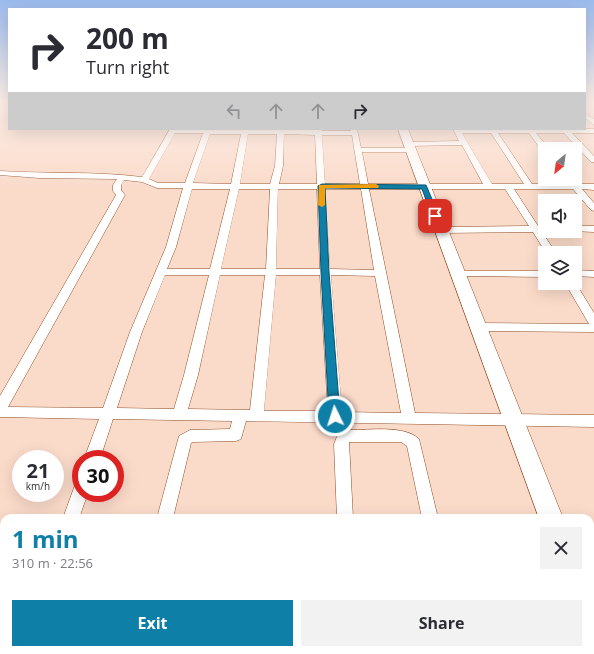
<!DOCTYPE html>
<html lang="en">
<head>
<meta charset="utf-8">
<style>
	body { margin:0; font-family:"Open Sans",sans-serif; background:#f2f2f3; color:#2b2b33; height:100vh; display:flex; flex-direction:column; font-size:15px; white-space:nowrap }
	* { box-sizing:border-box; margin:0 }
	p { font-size:13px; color:#7c7c81 }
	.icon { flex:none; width:22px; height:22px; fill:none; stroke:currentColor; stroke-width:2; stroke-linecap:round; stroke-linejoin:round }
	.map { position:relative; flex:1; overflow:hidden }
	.details { position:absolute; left:0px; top:514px; width:594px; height:140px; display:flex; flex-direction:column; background:#fff; border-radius:12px 12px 0 0; box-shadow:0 4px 16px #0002 }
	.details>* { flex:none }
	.top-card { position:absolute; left:8px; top:8px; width:578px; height:122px; border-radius:0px; box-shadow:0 4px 16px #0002; background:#fff; color:#2b2b33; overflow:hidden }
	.needle { width:26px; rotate:209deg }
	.fabs { position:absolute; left:538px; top:142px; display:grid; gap:8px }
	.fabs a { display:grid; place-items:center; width:44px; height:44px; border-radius:0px; background:#fff; box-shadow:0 4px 16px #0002; font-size:20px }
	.speed { position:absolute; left:12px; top:450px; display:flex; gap:8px; font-size:20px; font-weight:700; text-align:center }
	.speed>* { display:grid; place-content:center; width:52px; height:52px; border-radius:50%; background:#fff; box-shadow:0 4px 16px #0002; line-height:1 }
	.speed small { font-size:10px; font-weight:400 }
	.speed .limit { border:6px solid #d22; background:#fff; color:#111 }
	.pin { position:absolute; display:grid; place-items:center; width:34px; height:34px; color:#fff; margin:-17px; border-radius:8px; box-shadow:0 2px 6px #0006 }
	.me { position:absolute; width:44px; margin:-22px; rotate:356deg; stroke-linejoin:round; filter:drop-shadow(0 0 3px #0008) }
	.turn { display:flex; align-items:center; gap:14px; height:84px; padding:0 12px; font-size:18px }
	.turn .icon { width:52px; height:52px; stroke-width:2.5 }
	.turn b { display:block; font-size:28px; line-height:34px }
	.lanes { display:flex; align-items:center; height:38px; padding:0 12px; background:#0003; justify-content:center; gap:20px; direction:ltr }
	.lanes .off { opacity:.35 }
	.round { display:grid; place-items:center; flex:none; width:42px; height:42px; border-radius:0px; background:#f2f2f3 }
	.head { display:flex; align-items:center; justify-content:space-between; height:68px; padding:0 12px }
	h1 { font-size:24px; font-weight:700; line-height:30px; color:#0e7fa7 }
	.primary-button { display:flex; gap:8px; margin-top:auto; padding:8px 12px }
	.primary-button a { flex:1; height:46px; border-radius:0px; background:#0e7fa7; color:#fff; font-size:16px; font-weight:700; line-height:46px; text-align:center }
	.primary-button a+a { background:#f2f2f3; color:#2b2b33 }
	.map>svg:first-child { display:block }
</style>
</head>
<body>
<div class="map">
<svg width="594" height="654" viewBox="0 0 594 654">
	<rect width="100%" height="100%" fill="#fadac9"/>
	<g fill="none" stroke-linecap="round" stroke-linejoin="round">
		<g stroke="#914e25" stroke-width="1">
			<g id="street">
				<polygon points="585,113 594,119 594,125 585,118"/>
				<path d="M 170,129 L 315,130 L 315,129 L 321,129 L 322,131 L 351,131 L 351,129 L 357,129 L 361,148 L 411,148 L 415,150 L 411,152 L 362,152 L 368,184 L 483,184 L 462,145 L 408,146 L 404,144 L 408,142 L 459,141 L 453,129 L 594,129 L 594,133 L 572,133 L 594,156 L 594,162 L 591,162 L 564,133 L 536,133 L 549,149 L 545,149 L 545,151 L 542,151 L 529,133 L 498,133 L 532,184 L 569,184 L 569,181 L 572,181 L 578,184 L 594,184 L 594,190 L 582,189 L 594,203 L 594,211 L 591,210 L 573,189 L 514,189 L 538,226 L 545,226 L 545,231 L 548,231 L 542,232 L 556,253 L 546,253 L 533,232 L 441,233 L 436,230 L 441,227 L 529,226 L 505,189 L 369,189 L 415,413 L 594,415 L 594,427 L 246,421 L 241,439 L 236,441 L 193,442 L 191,443 L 173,518 L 157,518 L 179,436 L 190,430 L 230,429 L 232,421 L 113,419 L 100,459 L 84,459 L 99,419 L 0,417 L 0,396 L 116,195 L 113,191 L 113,185 L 117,179 L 39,178 L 0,175 L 0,171 C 47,174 95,171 142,177 ZM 175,133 L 203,133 L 185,183 L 158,183 L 149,179 ZM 462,133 L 491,133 L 524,184 L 492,184 ZM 210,134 L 241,134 L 231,184 L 193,183 ZM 248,134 L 277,134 L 275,166 L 270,184 L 240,184 ZM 284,134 L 315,135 L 317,184 L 279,184 L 283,166 ZM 322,135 L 352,135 L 360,184 L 325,184 ZM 124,180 L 142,182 L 157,188 L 183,188 L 166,247 L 130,332 L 103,408 L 8,407 L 125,195 L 121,190 L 121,185 ZM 192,189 L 230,189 L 210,269 L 167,269 L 176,247 ZM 239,189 L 270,189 L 266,269 L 221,269 ZM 278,189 L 317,189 L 320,269 L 276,269 ZM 325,189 L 361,189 L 374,270 L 330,269 ZM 165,275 L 209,275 L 184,375 L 174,409 L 117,408 L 142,332 ZM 220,275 L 265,275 L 250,410 L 188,409 L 198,375 ZM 276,275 L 320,275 L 328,411 L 264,411 ZM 331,275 L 375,276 L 401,413 L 342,412 Z"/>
				<polygon points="575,226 594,226 594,232 572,231 575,231"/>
				<polygon points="575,270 594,271 594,277 575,276"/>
				<polygon points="458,271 545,271 545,277 454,276 453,274"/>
				<polygon points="575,282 594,313 594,332 478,331 474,330 472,327 474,324 478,323 589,324 565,283"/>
				<path d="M 350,430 C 369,430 405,425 419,439 L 438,518 L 422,518 L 407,446 L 401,442 L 349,442 L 353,518 L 337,518 L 334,444 L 338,434 Z"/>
				<polygon points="81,483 81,493 88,493 79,518 63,518 75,485"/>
				<polygon points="16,650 36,650 35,654 15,654"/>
				<polygon points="125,650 145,650 144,654 124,654"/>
				<rect x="342" y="650" width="20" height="4"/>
				<rect x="449" y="650" width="20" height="4"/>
			</g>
		</g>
		<g stroke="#914e25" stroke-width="1">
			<g id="secondary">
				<polygon points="398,129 408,129 563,518 539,518"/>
				<polygon points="590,607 594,609 594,645 590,643"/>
			</g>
		</g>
		<use href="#street" fill="#fff" fill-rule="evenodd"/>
		<use href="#secondary" fill="#fff" fill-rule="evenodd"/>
	</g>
	<linearGradient id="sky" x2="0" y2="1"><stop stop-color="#9bbaed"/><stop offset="0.53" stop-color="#fdeee7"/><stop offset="1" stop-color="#fdeee7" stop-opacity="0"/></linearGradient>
	<rect width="594" height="192" fill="url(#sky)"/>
	<polygon fill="#0e7fa7" stroke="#09536d" points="322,184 426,185 439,216 435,218 432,216 422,189 325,188 329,272 340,416 339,419 335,420 331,419 329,416 321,272 318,186"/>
	<polygon fill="#f59e0b" points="376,184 379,186 378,188 325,188 325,205 322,207 318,205 319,185"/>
</svg>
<div class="fabs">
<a><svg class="needle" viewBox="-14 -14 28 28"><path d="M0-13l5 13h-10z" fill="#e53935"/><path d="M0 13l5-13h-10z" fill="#7c7c81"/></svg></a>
<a><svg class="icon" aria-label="sound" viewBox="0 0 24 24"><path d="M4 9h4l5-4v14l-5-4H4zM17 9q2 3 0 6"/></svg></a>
<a><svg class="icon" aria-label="layers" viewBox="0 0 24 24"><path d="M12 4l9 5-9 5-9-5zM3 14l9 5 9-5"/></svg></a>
</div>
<div class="speed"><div>21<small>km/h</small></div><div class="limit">30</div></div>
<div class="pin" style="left:435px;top:216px;background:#d93025"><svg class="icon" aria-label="arrive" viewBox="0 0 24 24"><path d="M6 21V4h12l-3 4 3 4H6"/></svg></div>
<svg class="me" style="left:335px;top:416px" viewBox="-20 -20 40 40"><circle r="17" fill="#0e7fa7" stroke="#fff" stroke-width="3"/><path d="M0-11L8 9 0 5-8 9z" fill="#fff"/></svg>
<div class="top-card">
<div class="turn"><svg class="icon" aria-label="right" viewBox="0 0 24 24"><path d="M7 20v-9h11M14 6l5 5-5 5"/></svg><div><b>200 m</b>Turn right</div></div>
<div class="lanes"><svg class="icon off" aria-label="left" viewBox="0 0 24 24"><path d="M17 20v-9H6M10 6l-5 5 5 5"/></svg><svg class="icon off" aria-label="ahead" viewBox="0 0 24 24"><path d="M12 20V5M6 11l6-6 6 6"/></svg><svg class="icon off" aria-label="ahead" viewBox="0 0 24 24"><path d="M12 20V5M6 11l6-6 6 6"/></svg><svg class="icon" aria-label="right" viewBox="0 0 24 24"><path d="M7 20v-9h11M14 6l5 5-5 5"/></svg></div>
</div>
<section class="details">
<div class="head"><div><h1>1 min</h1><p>310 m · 22:56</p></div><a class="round"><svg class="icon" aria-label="close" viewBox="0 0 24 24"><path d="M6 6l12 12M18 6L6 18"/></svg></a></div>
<div class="primary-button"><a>Exit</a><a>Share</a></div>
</section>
</div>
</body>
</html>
